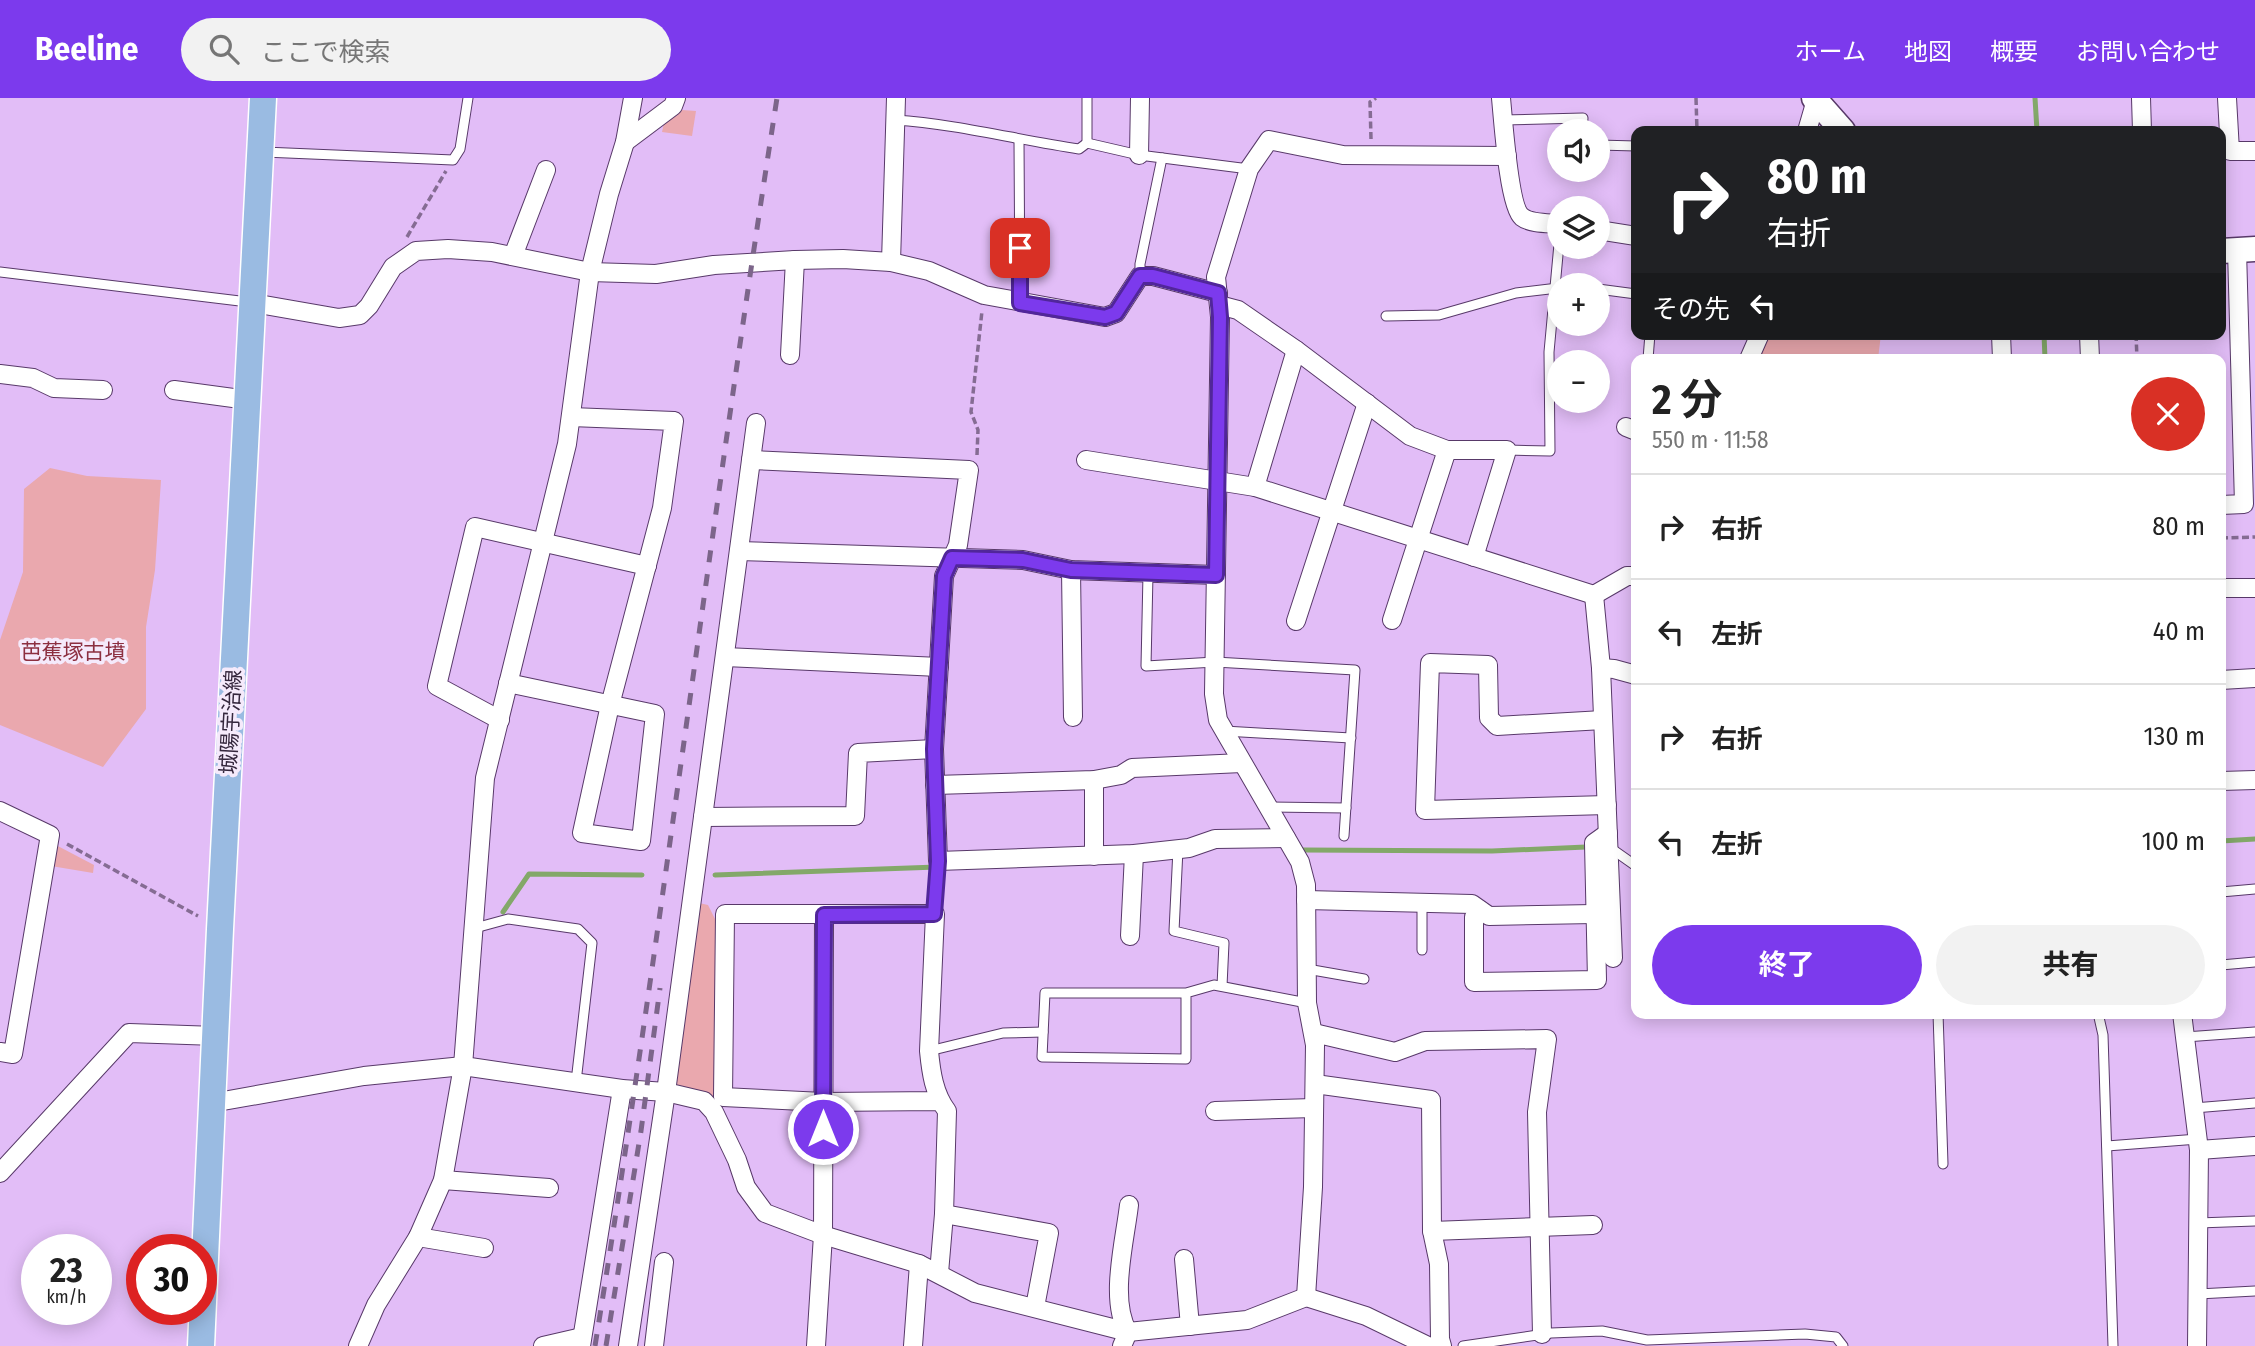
<!DOCTYPE html>
<html lang="ja">
<head>
<meta charset="utf-8">
<style>
	body { margin:0; font-family:"Fira Sans Condensed","Noto Sans JP",sans-serif; background:#f2f2f2; color:#222; height:100vh; display:flex; flex-direction:column; font-size:26px; white-space:nowrap }
	* { box-sizing:border-box; margin:0 }
	p { font-size:23px; color:#767676 }
	.icon { flex:none; width:38px; height:38px; fill:none; stroke:currentColor; stroke-width:2; stroke-linecap:round; stroke-linejoin:round }
	.map { position:relative; flex:1; overflow:hidden }
	.details { position:absolute; left:1631px; top:256px; width:595px; height:665px; display:flex; flex-direction:column; background:#fff; border-radius:14px; box-shadow:0 4px 18px #0003 }
	.details>* { flex:none }
	.guide { position:absolute; left:1631px; top:28px; width:595px; height:214px; border-radius:14px; box-shadow:0 4px 18px #0003; background:#202124; color:#fff; overflow:hidden }
	.buttons { position:absolute; left:1547px; top:21px; display:grid; gap:14px }
	.buttons a { display:grid; place-items:center; width:63px; height:63px; border-radius:50%; background:#fff; box-shadow:0 4px 18px #0003; font-size:35px }
	.speed { position:absolute; left:21px; top:1136px; display:flex; gap:14px; font-size:35px; font-weight:700; text-align:center }
	.speed>* { display:grid; place-content:center; width:91px; height:91px; border-radius:50%; background:#fff; box-shadow:0 4px 18px #0003; line-height:1 }
	.speed small { font-size:18px; font-weight:400 }
	.speed .limit { border:10px solid #d22; background:#fff; color:#111 }
	.pin { position:absolute; display:grid; place-items:center; width:60px; height:60px; color:#fff; margin:-30px; border-radius:14px; box-shadow:0 4px 10px #0006 }
	.me { position:absolute; width:77px; margin:-38px; rotate:0deg; stroke-linejoin:round; filter:drop-shadow(0 0 5px #0008) }
	.turn { display:flex; align-items:center; gap:24px; height:147px; padding:0 21px; font-size:32px }
	.turn .icon { width:91px; height:91px; stroke-width:2.5 }
	.turn b { display:block; font-size:49px; line-height:60px }
	.then { display:flex; align-items:center; height:66px; padding:0 21px; background:#0003; gap:14px; font-size:26px }
	.round { display:grid; place-items:center; flex:none; width:74px; height:74px; border-radius:37px; background:#f2f2f2 }
	.head { display:flex; align-items:center; justify-content:space-between; height:119px; padding:0 21px }
	h1 { font-size:42px; font-weight:700; line-height:52px }
	.action { display:flex; gap:14px; margin-top:auto; padding:14px 21px }
	.action a { flex:1; height:80px; border-radius:42px; background:#7c3aed; color:#fff; font-size:28px; font-weight:700; line-height:80px; text-align:center }
	.action a+a { background:#f2f2f2; color:#222 }
	ul { padding:0; list-style:none }
	li { display:flex; align-items:center; gap:21px; height:105px; padding:0 21px; border-top:2px solid #e0e0e0 }
	li div { flex:1 }
	li b { display:block; font-size:26px }
	li em { font-style:normal }
	header { display:flex; align-items:center; gap:42px; box-sizing:border-box; height:98px; padding:0 35px; background:#7c3aed; color:#fff }
	header strong { font-size:33px }
	nav { display:flex; gap:38px; margin-inline-start:auto; font-size:24px }
	.search { width:490px; height:63px; background:#f2f2f2; display:flex; align-items:center; gap:18px; box-sizing:border-box; padding:0 24px; border-radius:38px; color:#767676; font-size:26px }
	.map>svg:first-child { display:block }
</style>
</head>
<body>
<header>
<strong>Beeline</strong>
<div class="search"><svg class="icon" aria-label="search" viewBox="0 0 24 24"><circle cx="10" cy="10" r="6"/><path d="M15 15l6 6"/></svg>ここで検索</div>
<nav><a>ホーム</a><a>地図</a><a>概要</a><a>お問い合わせ</a></nav>
</header>
<div class="map">
<svg width="2255" height="1248" viewBox="0 0 2255 1248">
	<rect width="100%" height="100%" fill="#e2bdf7"/>
	<g fill="#eaa8ae">
		<polygon points="682,12 696,13 692,38 662,34 664,25"/>
		<polygon points="1768,236 1881,236 1878,261 1756,261"/>
		<polygon points="50,370 87,378 161,382 155,472 146,529 146,611 103,669 0,627 0,542 23,474 24,391"/>
		<polygon points="54,746 94,767 93,775 51,768"/>
		<polygon points="699,805 708,807 716,823 719,896 717,990 712,1000 674,990"/>
	</g>
	<g fill="none" stroke-linecap="round" stroke-linejoin="round">
		<g stroke="#83a869" stroke-width="5">
			<polyline points="2035,0 2037,33"/>
			<polyline points="2044,236 2045,261"/>
			<polyline points="2221,743 2255,741"/>
			<polyline points="1303,752 1492,753 1586,749"/>
			<polyline points="715,777 937,769"/>
			<polyline points="503,814 529,776 642,777"/>
		</g>
		<g stroke="#583969" stroke-width="11">
			<g id="lane">
				<path d="M 895,22 C 957,26 1018,42 1079,51 L 1087,45 L 1139,57 L 1249,71"/>
				<polyline points="1503,22 1583,20 1582,33"/>
				<polyline points="1019,42 1020,205"/>
				<polyline points="1087,45 1087,0"/>
				<polyline points="1598,47 1636,48"/>
				<polyline points="264,54 453,62 460,51 468,0"/>
				<polyline points="0,174 248,204"/>
				<polyline points="1140,178 1140,166 1162,60"/>
				<polyline points="1598,191 1636,196"/>
				<polyline points="1386,218 1439,217 1516,195 1558,190"/>
				<polyline points="1648,261 1650,236"/>
				<polyline points="1507,352 1550,353 1549,254 1559,146"/>
				<polyline points="1148,476 1146,568 1215,564 1355,572 1344,738"/>
				<polyline points="1224,633 1351,640"/>
				<polyline points="1268,709 1346,710"/>
				<polyline points="1609,749 1636,768"/>
				<polyline points="1178,751 1174,833 1224,845 1222,888"/>
				<polyline points="2221,794 2255,791"/>
				<polyline points="1422,805 1422,852"/>
				<polyline points="935,816 938,763"/>
				<polyline points="475,830 508,821 578,831 592,845 576,984"/>
				<polyline points="2221,867 2255,864"/>
				<polyline points="1307,871 1364,881"/>
				<polyline points="1186,895 1045,895 1042,959 1186,961 1186,895 1214,887 1307,905"/>
				<polyline points="1938,915 1943,1066"/>
				<polyline points="2098,915 2103,937 2113,1248"/>
				<polyline points="2185,939 2255,934"/>
				<polyline points="929,953 1003,935 1043,934"/>
				<polyline points="2194,1010 2255,1005"/>
				<polyline points="2107,1048 2198,1041"/>
				<polyline points="2198,1125 2255,1123"/>
				<polyline points="2198,1196 2255,1193"/>
				<polyline points="1463,1248 1551,1235 1602,1233 1647,1242 1805,1236 1836,1239 1843,1248"/>
			</g>
		</g>
		<g stroke="#583969" stroke-width="20">
			<g id="street">
				<path d="M 1501,0 C 1503,20 1509,109 1522,119 C 1531,126 1548,125 1559,126"/>
				<polyline points="2141,0 2142,33"/>
				<polyline points="2227,0 2230,53 2255,53"/>
				<polyline points="1807,33 1816,2"/>
				<polyline points="625,44 673,8 676,0"/>
				<polyline points="1139,57 1140,0"/>
				<polyline points="1598,132 1636,138"/>
				<polyline points="513,158 546,72"/>
				<polyline points="891,164 896,0"/>
				<polyline points="253,205 339,220 360,217 369,208 393,169 416,153 448,151 492,154 590,174 656,176 714,167 795,162 843,161 891,164 929,173 984,197 1105,219 1116,215 1140,178 1153,178 1218,195"/>
				<polyline points="1219,207 1238,212 1296,252 1410,338 1447,352 1507,352 1474,459"/>
				<polyline points="2001,236 2002,261"/>
				<polyline points="2089,236 2090,261"/>
				<polyline points="790,257 795,162"/>
				<polyline points="1749,261 1760,236"/>
				<polyline points="0,276 33,280 54,290 103,292"/>
				<polyline points="174,292 248,302"/>
				<polyline points="1626,329 1636,333"/>
				<polyline points="751,362 969,372 958,447 944,478 934,651 938,763 1134,756 1189,750 1215,741 1286,740"/>
				<polyline points="1086,362 1255,389 1594,497 1627,478 1636,478"/>
				<polyline points="1255,389 1296,252"/>
				<polyline points="2221,407 2244,406 2237,152"/>
				<polyline points="739,453 1023,462 1071,472 1216,477"/>
				<polyline points="1071,472 1073,619"/>
				<polyline points="2221,490 2255,490"/>
				<polyline points="1594,497 1601,570 1613,860"/>
				<polyline points="1392,522 1447,352"/>
				<polyline points="1296,523 1367,305"/>
				<polyline points="725,559 939,569"/>
				<polyline points="1601,570 1614,571 1636,577"/>
				<polyline points="2221,582 2255,580"/>
				<polyline points="508,585 655,616 641,743 582,735 610,607 662,410 674,323 571,319"/>
				<polyline points="500,622 437,588 475,429 647,468"/>
				<polyline points="1603,622 1497,628 1489,620 1488,567 1430,565 1425,712 1607,707"/>
				<polyline points="1094,682 1094,758"/>
				<polyline points="2221,683 2255,682"/>
				<polyline points="935,687 1094,682 1121,677 1132,670 1242,665"/>
				<polyline points="0,713 50,737 13,956 0,954"/>
				<polyline points="703,719 855,718 858,655 934,651"/>
				<polyline points="1306,802 1472,806 1489,818 1594,816"/>
				<polyline points="1480,812 1474,819 1474,884 1597,882 1594,745 1608,735"/>
				<polyline points="1130,838 1134,756"/>
				<polyline points="2182,915 2199,1052 2197,1248"/>
				<polyline points="1314,935 1395,954 1425,943 1547,941 1537,1014 1542,1236"/>
				<polyline points="1315,986 1431,1002 1432,1133 1439,1166 1440,1241 1442,1248"/>
				<polyline points="212,1003 223,1003 364,978 463,968 622,991 666,994 704,1003 714,1014 737,1062 746,1089 765,1115 823,1137 919,1166 975,1195 1128,1234 1247,1222 1306,1199 1366,1218 1428,1248"/>
				<polyline points="1215,1013 1314,1010"/>
				<polyline points="2199,1052 2255,1048"/>
				<polyline points="0,1075 129,935 216,938"/>
				<polyline points="443,1082 549,1090"/>
				<polyline points="944,1116 1049,1135 1035,1209"/>
				<polyline points="1432,1133 1593,1127"/>
				<polyline points="418,1139 484,1150"/>
				<polyline points="1184,1161 1190,1228"/>
				<path d="M 939,1175 L 944,1116 L 947,1013 C 934,996 931,974 929,953 L 935,816 L 725,816 L 723,999 L 823,1004 L 939,1003"/>
				<polyline points="1306,1199 1313,1089 1315,947 1307,905 1306,787 1300,764 1218,622 1214,596 1220,219 1216,179 1249,71 1269,42 1343,57 1507,58"/>
				<polyline points="358,1248 376,1207 418,1139 443,1082 463,968 485,680 567,346 590,174 609,96 625,44 633,0"/>
				<polyline points="543,1248 582,1239"/>
				<polyline points="581,1248 622,991"/>
				<polyline points="628,1248 666,994 756,325"/>
				<polyline points="654,1248 664,1164"/>
				<polyline points="816,1248 823,1137 824,817"/>
				<polyline points="913,1248 919,1166"/>
				<path d="M 1122,1248 L 1128,1234 C 1109,1202 1125,1143 1129,1107"/>
			</g>
		</g>
		<g stroke="#583969" stroke-width="27">
			<g id="secondary">
				<polyline points="1814,0 1843,33"/>
				<polyline points="2221,153 2255,151"/>
			</g>
		</g>
		<g stroke="#fff" stroke-width="29">
			<polyline id="primary" points="201,1248 220,831 263,0"/>
		</g>
		<g stroke="#856c93" stroke-width="3.5" stroke-dasharray="7 3.5" stroke-linecap="butt">
			<polyline points="1696,0 1697,33"/>
			<polyline points="1371,41 1370,4 1376,0"/>
			<polyline points="407,139 446,73"/>
			<polyline points="2136,236 2137,261"/>
			<polyline points="977,357 978,332 971,314 982,213"/>
			<polyline points="2221,440 2255,439"/>
			<polyline points="67,746 198,818"/>
		</g>
		<use href="#lane" stroke="#fff" stroke-width="9"/>
		<use href="#street" stroke="#fff" stroke-width="18"/>
		<use href="#secondary" stroke="#fff" stroke-width="24"/>
		<use href="#primary" stroke="#9abbe2" stroke-width="26"/>
		<g stroke="#7c658a" stroke-width="5" stroke-dasharray="12 12" stroke-linecap="butt">
			<path d="M 595,1248 C 662,833 712,415 777,0"/>
			<polyline points="606,1248 641,1033 660,890"/>
		</g>
	</g>
	<g fill="none" stroke-linecap="round" stroke-linejoin="round">
		<g stroke="#51269a" stroke-width="18">
			<polyline id="route" points="823,1031 824,817 934,816 938,763 934,651 944,478 952,460 1023,462 1071,472 1216,477 1220,219 1218,195 1153,178 1140,178 1116,215 1105,219 1020,205 1020,150"/>
		</g>
		<use href="#route" stroke="#7c3aed" stroke-width="12"/>
	</g>
	<g text-anchor="middle" stroke-width="7" stroke-linejoin="round" paint-order="stroke">
		<g font-size="21" fill="#8c2f40" stroke="#f5eafb">
			<text x="73" y="561">芭蕉塚古墳</text>
		</g>
		<g font-size="21" fill="#35273d" stroke="#f5eafb">
			<text transform="translate(231 624) rotate(-87)" y="7">城陽宇治線</text>
		</g>
	</g>
</svg>
<div class="buttons">
<a><svg class="icon" aria-label="sound" viewBox="0 0 24 24"><path d="M4 9h4l5-4v14l-5-4H4zM17 9q2 3 0 6"/></svg></a>
<a><svg class="icon" aria-label="layers" viewBox="0 0 24 24"><path d="M12 4l9 5-9 5-9-5zM3 14l9 5 9-5"/></svg></a>
<a>+</a>
<a>−</a>
</div>
<div class="speed"><div>23<small>km/h</small></div><div class="limit">30</div></div>
<div class="pin" style="left:1020px;top:150px;background:#d93025"><svg class="icon" aria-label="arrive" viewBox="0 0 24 24"><path d="M6 21V4h12l-3 4 3 4H6"/></svg></div>
<svg class="me" style="left:823px;top:1031px" viewBox="-20 -20 40 40"><circle r="17" fill="#7c3aed" stroke="#fff" stroke-width="3"/><path d="M0-11L8 9 0 5-8 9z" fill="#fff"/></svg>
<div class="guide">
<div class="turn"><svg class="icon" aria-label="right" viewBox="0 0 24 24"><path d="M7 20v-9h11M14 6l5 5-5 5"/></svg><div><b>80 m</b>右折</div></div>
<div class="then">その先<svg class="icon" aria-label="left" viewBox="0 0 24 24"><path d="M17 20v-9H6M10 6l-5 5 5 5"/></svg></div>
</div>
<section class="details">
<div class="head"><div><h1>2 分</h1><p>550 m · 11:58</p></div><a class="round" style="background:#d93025;color:#fff"><svg class="icon" aria-label="close" viewBox="0 0 24 24"><path d="M6 6l12 12M18 6L6 18"/></svg></a></div>
<ul>
<li><svg class="icon" aria-label="right" viewBox="0 0 24 24"><path d="M7 20v-9h11M14 6l5 5-5 5"/></svg><div><b>右折</b></div><em>80 m</em></li>
<li><svg class="icon" aria-label="left" viewBox="0 0 24 24"><path d="M17 20v-9H6M10 6l-5 5 5 5"/></svg><div><b>左折</b></div><em>40 m</em></li>
<li><svg class="icon" aria-label="right" viewBox="0 0 24 24"><path d="M7 20v-9h11M14 6l5 5-5 5"/></svg><div><b>右折</b></div><em>130 m</em></li>
<li><svg class="icon" aria-label="left" viewBox="0 0 24 24"><path d="M17 20v-9H6M10 6l-5 5 5 5"/></svg><div><b>左折</b></div><em>100 m</em></li>
</ul>
<div class="action"><a>終了</a><a>共有</a></div>
</section>
</div>
</body>
</html>
